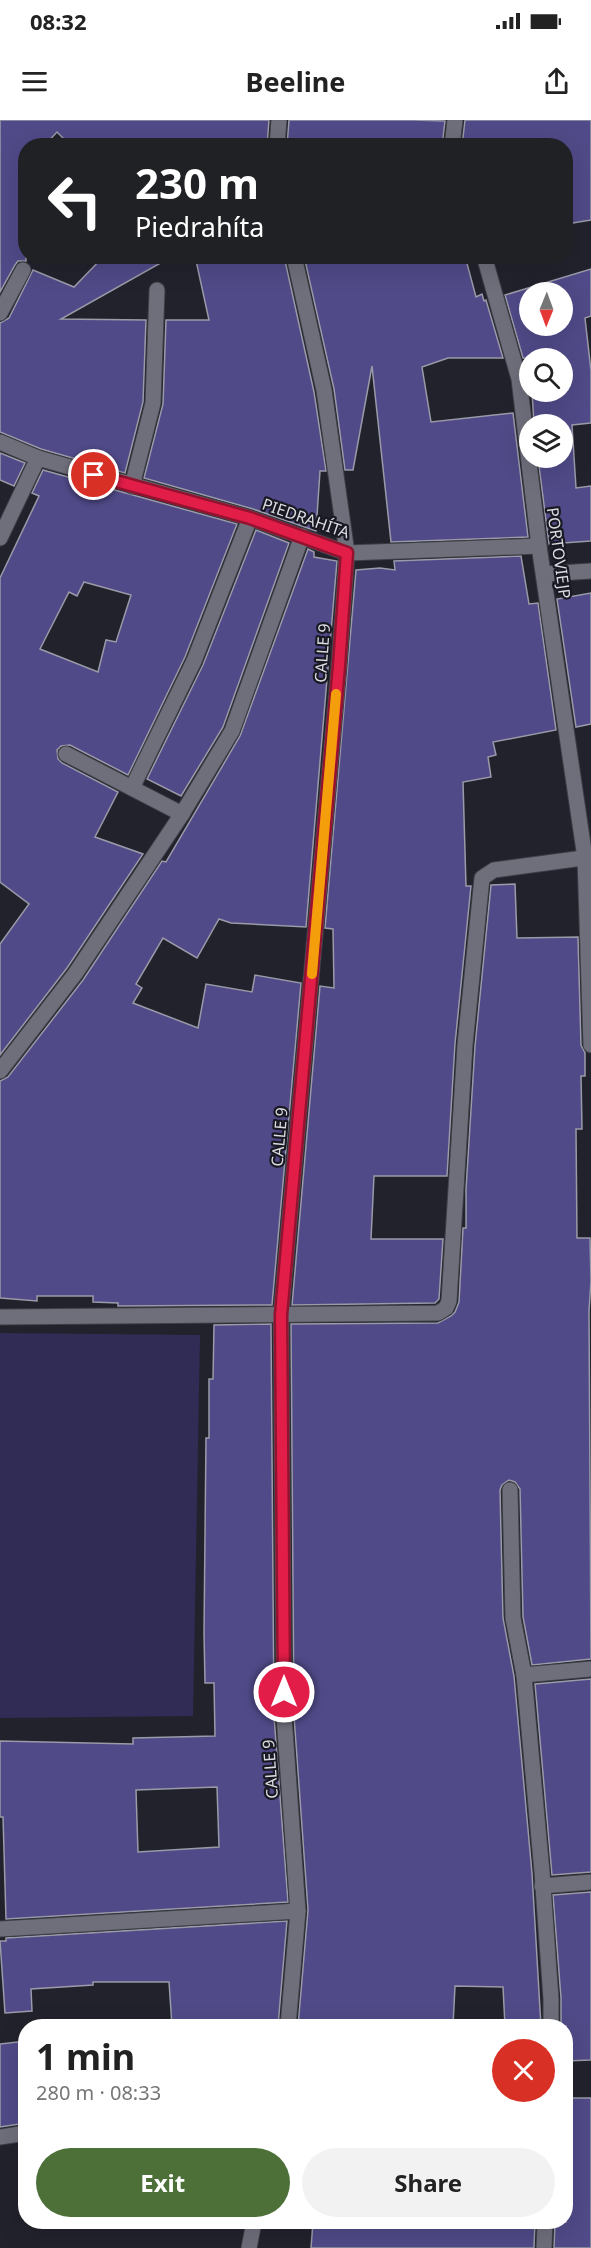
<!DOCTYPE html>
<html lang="en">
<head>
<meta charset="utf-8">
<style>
	body { margin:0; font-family:"Noto Sans",sans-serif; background:#f2f2f2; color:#222; height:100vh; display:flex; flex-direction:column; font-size:22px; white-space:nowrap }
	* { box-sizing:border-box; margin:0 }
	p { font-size:20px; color:#767676 }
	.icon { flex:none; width:33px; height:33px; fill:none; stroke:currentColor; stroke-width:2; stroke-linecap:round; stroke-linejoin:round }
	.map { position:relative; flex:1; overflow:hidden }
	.panel { position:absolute; left:18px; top:1899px; width:555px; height:210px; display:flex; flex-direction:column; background:#fff; border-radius:24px; box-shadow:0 6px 24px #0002 }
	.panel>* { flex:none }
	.banner { position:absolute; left:18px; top:18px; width:555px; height:126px; border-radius:24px; box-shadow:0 6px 24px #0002; background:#202124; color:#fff; overflow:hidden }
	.needle { width:39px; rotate:181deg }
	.controls { position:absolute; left:519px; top:162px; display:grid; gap:12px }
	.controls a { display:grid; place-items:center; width:54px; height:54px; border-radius:50%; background:#fff; box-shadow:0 6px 24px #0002; font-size:30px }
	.pin { position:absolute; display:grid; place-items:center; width:51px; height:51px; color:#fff; margin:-26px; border:3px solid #fff; border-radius:50%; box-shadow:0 2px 6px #0007 }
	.me { position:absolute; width:66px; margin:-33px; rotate:0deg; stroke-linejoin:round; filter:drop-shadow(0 0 4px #0008) }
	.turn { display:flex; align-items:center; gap:21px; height:126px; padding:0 18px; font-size:27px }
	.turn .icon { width:78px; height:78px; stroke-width:2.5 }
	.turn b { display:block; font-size:42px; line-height:51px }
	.round { display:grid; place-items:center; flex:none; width:63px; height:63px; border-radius:32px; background:#f2f2f2 }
	.headline { display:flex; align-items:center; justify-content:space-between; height:102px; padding:0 18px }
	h1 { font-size:36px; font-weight:700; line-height:45px }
	.cta { display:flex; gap:12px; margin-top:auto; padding:12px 18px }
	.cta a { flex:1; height:69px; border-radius:36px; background:#4c7038; color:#fff; font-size:24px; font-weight:700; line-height:69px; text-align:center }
	.cta a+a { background:#f2f2f2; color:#222 }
	.status { display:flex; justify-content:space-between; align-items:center; height:42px; padding:0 30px; background:#fff; direction:ltr }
	.status svg { height:16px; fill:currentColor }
	header { display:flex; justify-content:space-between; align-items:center; height:78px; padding:0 18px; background:#fff; font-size:27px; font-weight:700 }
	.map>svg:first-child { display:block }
</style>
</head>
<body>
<div class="status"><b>08:32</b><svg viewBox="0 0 49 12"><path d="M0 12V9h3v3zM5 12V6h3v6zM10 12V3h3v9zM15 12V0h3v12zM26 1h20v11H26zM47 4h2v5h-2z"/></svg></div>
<header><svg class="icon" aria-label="menu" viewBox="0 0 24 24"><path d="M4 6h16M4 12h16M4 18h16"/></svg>Beeline<svg class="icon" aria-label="share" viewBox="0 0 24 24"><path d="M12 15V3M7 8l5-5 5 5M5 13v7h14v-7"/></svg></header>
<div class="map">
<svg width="591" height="2128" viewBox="0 0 591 2128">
	<rect width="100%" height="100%" fill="#22222d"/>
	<polygon fill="#302c56" points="0,1213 200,1215 193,1596 0,1598"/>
	<g fill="#504a88" stroke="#9a9aa8" stroke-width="1.5" fill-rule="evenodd">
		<polygon points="0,0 269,0 267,26 71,26 57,12 44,26 26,26 26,141 18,141 15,145 0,172"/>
		<polygon points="289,0 413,0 445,1 442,26 287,26"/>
		<polygon points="465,0 591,0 591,100 566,104 566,26 462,26"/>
		<polygon points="104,136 173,136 61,199 146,200 143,282 125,353 41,329 0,312 0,203 9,198 33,150 74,167"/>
		<polygon points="195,136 284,136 314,272 326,351 320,351 316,411 253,389 144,358 163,284 166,200 209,200"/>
		<polygon points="304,136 465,136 476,177 482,174 484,181 486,180 503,238 448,238 422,247 431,302 513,293 528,417 391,422 372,246 353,350 345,350 334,269"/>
		<path d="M 591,149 L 591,196 L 585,198 L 591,251 L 591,303 L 572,305 L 576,368 L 591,366 L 591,421 L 549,424 L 538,338 L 562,338 L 562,304 L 534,304 L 532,272 L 562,272 L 562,238 L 530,238 L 530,250 L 528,238 L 523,238 L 505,175 ZM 530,172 L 562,172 L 562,206 L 530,206 Z"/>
		<polygon points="0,333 25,343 14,366 0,360"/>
		<path d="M 43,350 L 237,404 L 185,537 L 128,655 L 70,625 L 61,626 L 57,630 L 58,639 L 62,643 L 118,672 L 95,717 L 143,734 L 67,848 L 0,935 L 0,824 L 29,784 L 0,762 L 0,458 L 39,376 L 32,373 ZM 84,462 L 131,475 L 116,522 L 106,520 L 98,552 L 40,529 L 69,472 L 77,476 Z"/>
		<polygon points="256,410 289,423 223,607 181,676 147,659 203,545"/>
		<polygon points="308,429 314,432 314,437 337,441 306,807 231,803 219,799 197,838 163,818 136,864 142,868 133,883 198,908 206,864 252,872 255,855 301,863 272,1185 118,1186 118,1183 93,1182 93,1176 37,1176 37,1181 0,1178 0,961 8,957 83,860 162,741 166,742 240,616"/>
		<polygon points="521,436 529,484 538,483 556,610 493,622 496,635 488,637 491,657 463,662 466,766 471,766 455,924 447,1056 374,1056 371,1119 443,1119 439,1179 435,1183 292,1185 320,866 334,868 333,809 325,808 356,450 380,448 395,450 394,441"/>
		<polygon points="591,473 591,604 576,607 557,479"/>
		<polygon points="515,764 517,818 578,817 581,925 585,933 585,956 581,956 582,1009 576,1009 577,1118 590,1118 591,1161 589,1191 591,1539 532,1545 523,1497 520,1369 515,1362 509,1360 502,1365 500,1370 503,1498 514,1556 532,1753 541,1906 505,1906 503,1867 455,1866 453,1906 298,1906 308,1790 294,1596 291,1204 438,1203 451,1196 455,1192 459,1182 463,1108 466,1108 466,1069 475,926 491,765"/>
		<path d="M 271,1204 L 274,1596 L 288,1782 L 6,1799 L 3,1697 L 0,1697 L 0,1621 L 133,1624 L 133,1618 L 215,1616 L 214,1563 L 205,1563 L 204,1513 L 206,1318 L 209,1318 L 209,1259 L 213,1259 L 214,1205 ZM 217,1667 L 219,1727 L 138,1732 L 136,1670 Z"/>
		<polygon points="591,1559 591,1752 552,1755 535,1564"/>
		<polygon points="591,1772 591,1940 566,1941 566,1906 561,1906 561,1878 553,1775"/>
		<polygon points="287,1801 278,1906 172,1906 169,1862 93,1862 93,1865 31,1869 32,1891 5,1893 0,1821 6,1821 6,1818"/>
		<polygon points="26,1921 26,2003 0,2007 0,1924"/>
		<polygon points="567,1978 591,1978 591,2128 554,2128 555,2102 566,2102"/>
		<polygon points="313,2102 535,2102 534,2128 311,2128"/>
	</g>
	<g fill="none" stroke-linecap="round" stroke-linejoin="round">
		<g stroke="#3e3e46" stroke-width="17">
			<g id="lane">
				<polyline points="585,738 591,925"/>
				<polyline points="510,1370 513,1498 524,1555 591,1549"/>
			</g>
		</g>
		<g stroke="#3e3e46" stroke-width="17">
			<g id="street">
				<polyline points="277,26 279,0"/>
				<polyline points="452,26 455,0"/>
				<polyline points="484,136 519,259 539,426 585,738"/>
				<polyline points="0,193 23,150"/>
				<polyline points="0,322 38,338 250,398 347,433 539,426"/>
				<polyline points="132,366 153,283 157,170"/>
				<polyline points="0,418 38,338"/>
				<polyline points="544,454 591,451"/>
				<polyline points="66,634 182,694"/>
				<polyline points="132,668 194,541 250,398"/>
				<polyline points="0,951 75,854 182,694 232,611 302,416"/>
				<polyline points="0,1197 438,1193 446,1188 449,1181 465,925 482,758 494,750 591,737"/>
				<polyline points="524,1555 542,1752 551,1879 551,1906"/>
				<polyline points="542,1766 591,1762"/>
				<polyline points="0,1809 298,1791"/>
				<polyline points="288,1906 298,1791 284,1596 281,1195 339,546 347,433 324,270 294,136"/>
				<polyline points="0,2017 26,2013"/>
				<polyline points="249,2128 254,2102"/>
				<polyline points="544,2128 545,2102"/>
			</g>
		</g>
		<use href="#lane" stroke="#6f6f7c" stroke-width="15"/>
		<use href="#street" stroke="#6f6f7c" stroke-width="15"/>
	</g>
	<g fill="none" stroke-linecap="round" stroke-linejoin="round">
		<g stroke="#92132f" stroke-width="15">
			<polyline id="route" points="94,355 250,398 347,433 339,546 281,1195 284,1572"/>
		</g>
		<use href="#route" stroke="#e11d48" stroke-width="10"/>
		<polyline stroke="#f59e0b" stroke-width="10" points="312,854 336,574"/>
	</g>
	<g text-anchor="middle" stroke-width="4.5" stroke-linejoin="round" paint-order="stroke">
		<g font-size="16" fill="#dbdbe2" stroke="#191923">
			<text transform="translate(306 398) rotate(19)" y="6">PIEDRAHÍTA</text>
			<text transform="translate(559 433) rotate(82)" y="6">PORTOVIEJP</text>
			<text transform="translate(322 533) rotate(-86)" y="6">CALLE 9</text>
			<text transform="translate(279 1017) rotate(-85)" y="6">CALLE 9</text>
			<text transform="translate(270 1649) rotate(-94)" y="6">CALLE 9</text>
		</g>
	</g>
</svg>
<div class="controls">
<a><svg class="needle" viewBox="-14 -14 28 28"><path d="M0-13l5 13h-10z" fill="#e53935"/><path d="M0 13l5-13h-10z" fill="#767676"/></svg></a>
<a><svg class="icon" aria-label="search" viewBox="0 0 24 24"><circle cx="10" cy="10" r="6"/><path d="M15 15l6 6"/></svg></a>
<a><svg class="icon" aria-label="layers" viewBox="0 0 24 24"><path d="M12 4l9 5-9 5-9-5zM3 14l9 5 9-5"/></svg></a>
</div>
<div class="pin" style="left:94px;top:355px;background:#d93025"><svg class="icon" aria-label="arrive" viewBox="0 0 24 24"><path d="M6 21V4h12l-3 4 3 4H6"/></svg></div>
<svg class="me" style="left:284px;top:1572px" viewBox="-20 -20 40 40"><circle r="17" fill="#e11d48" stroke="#fff" stroke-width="3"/><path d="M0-11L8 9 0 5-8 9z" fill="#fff"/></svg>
<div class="banner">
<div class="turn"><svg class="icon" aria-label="left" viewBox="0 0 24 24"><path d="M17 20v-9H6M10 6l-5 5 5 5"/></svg><div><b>230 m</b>Piedrahíta</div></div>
</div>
<section class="panel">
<div class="headline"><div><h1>1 min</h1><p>280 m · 08:33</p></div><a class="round" style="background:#d93025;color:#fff"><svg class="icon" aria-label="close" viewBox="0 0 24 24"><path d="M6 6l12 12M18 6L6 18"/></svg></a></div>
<div class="cta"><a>Exit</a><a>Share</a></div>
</section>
</div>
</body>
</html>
